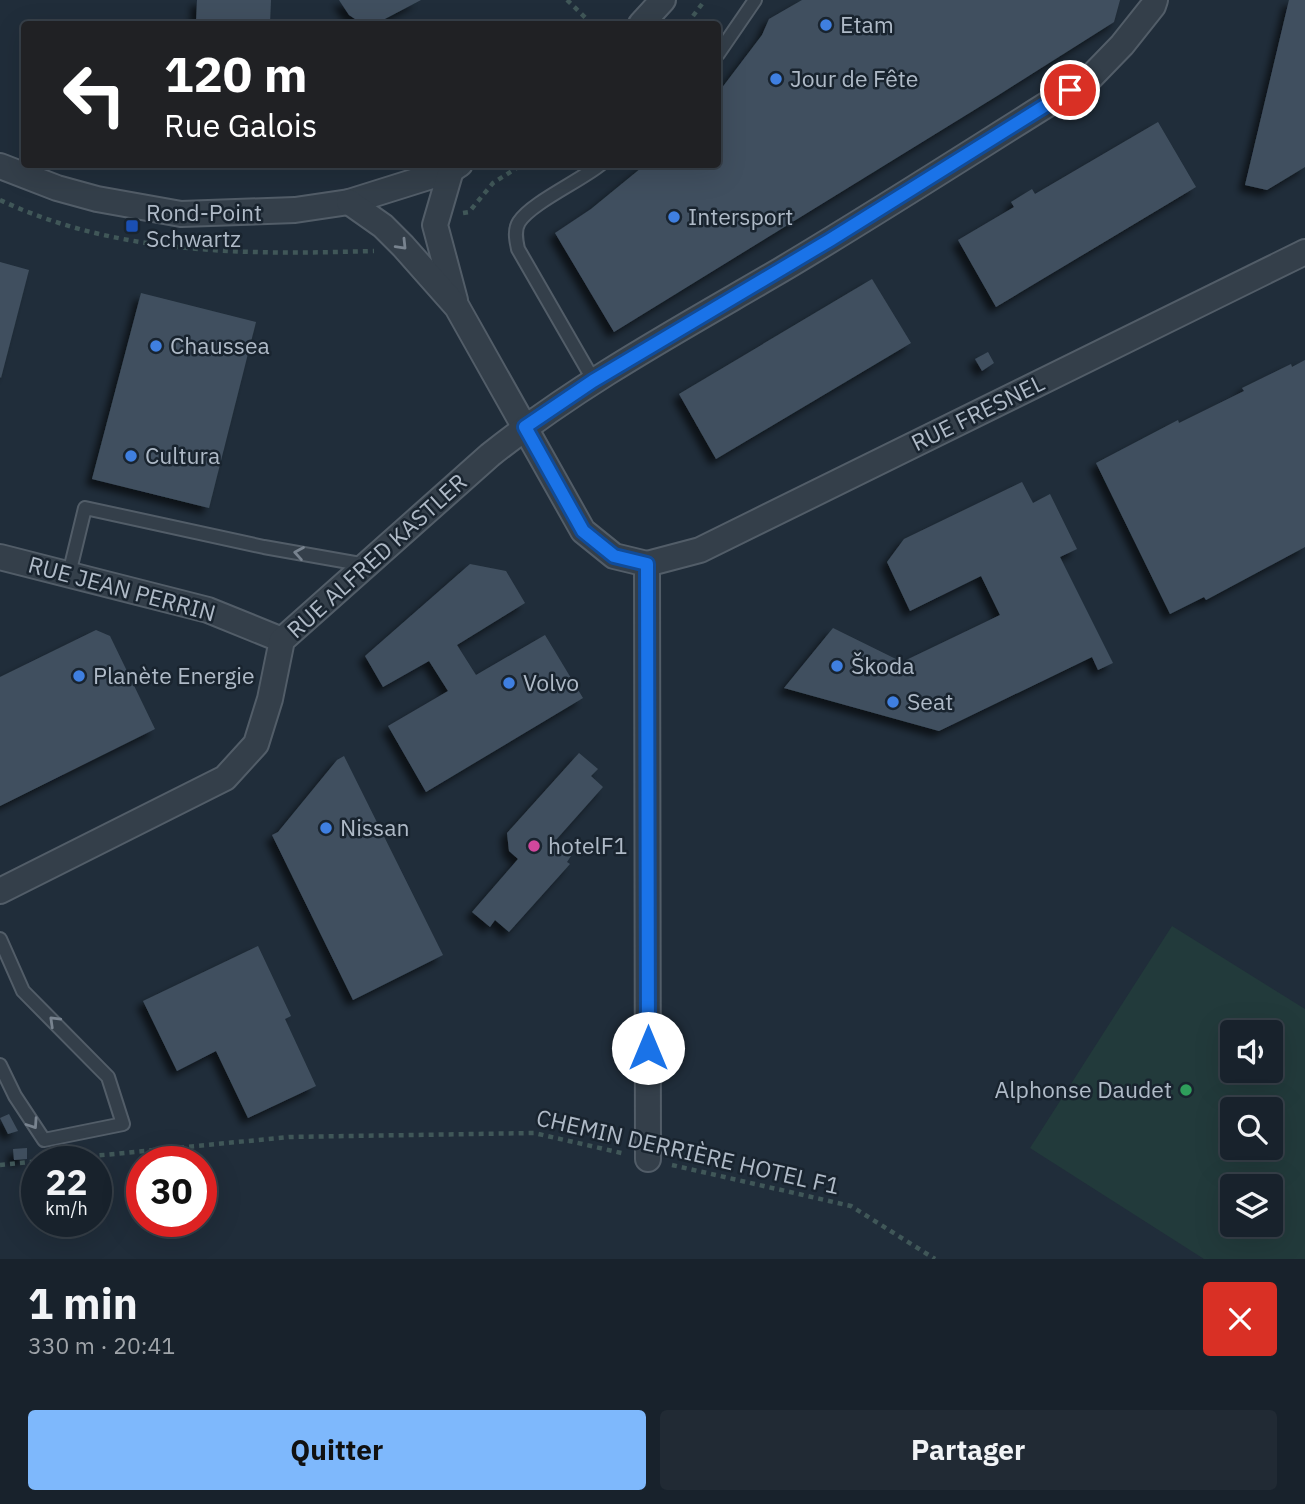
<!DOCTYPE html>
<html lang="fr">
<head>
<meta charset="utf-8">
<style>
	body { margin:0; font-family:"IBM Plex Sans",sans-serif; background:#212a34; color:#f1f3f6; height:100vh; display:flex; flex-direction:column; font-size:26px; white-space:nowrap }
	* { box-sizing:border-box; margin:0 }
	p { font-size:23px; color:#9fa4a9 }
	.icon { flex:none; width:38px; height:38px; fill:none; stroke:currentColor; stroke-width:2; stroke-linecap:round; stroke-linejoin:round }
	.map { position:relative; height:1259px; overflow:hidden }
	.drawer { display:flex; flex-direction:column; background:#18222c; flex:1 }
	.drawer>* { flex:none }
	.hud { position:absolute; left:21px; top:21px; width:700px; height:147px; border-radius:7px; box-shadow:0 7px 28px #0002,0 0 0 2px #363f48; background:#202124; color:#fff; overflow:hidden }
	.tools { position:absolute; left:1220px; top:1020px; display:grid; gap:14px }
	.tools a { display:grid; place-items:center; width:63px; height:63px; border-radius:7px; background:#18222c; box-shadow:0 7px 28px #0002,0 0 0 2px #363f48; font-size:35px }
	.speed { position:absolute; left:21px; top:1146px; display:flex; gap:14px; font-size:35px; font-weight:700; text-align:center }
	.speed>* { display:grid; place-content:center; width:91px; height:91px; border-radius:50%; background:#18222c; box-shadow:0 7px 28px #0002,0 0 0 2px #363f48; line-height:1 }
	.speed small { font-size:18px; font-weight:400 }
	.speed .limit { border:10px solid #d22; background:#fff; color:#111 }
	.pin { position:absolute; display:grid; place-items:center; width:60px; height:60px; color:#fff; margin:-30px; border:4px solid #fff; border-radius:50%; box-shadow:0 2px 7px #0007 }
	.me { position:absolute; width:77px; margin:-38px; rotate:0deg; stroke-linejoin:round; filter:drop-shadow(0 0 5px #0008) }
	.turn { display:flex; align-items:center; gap:24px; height:147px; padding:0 28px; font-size:32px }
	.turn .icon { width:91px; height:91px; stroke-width:2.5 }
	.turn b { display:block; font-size:49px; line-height:60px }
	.round { display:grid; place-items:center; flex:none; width:74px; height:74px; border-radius:7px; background:#212a34 }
	.head { display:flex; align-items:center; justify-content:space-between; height:119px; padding:0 28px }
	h1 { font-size:42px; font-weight:800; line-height:52px }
	.action { display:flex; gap:14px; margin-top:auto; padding:14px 28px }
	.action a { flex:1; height:80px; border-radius:7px; background:#7eb8fc; color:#111; font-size:28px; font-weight:800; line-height:80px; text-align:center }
	.action a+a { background:#212a34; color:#f1f3f6 }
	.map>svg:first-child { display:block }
</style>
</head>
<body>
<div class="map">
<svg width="1305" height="1259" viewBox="0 0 1305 1259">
	<defs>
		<filter id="shadow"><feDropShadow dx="-6" dy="6" stdDeviation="3.5" flood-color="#0009"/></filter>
	</defs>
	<rect width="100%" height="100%" fill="#202d3a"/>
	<path fill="#223a3b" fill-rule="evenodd" d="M 1172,926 L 1305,1009 L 1305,1259 L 1204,1259 L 1030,1148 ZM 1232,1032 L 1270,1032 L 1270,1071 L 1232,1071 ZM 1232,1110 L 1270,1110 L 1270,1148 L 1232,1148 ZM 1232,1186 L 1270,1186 L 1270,1225 L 1232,1225 Z"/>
	<g fill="#41505f" filter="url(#shadow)">
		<polygon points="197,0 271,0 270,24 196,24"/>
		<polygon points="339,0 421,0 381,21 368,23 358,21 349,15"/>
		<polygon points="802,0 1120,0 1114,22 997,96 614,332 555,233 591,209 646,164 718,164 718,93 762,35 769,19"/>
		<polygon points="1289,0 1305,0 1305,167 1267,190 1245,185"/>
		<polygon points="1158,122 1196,187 996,307 958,240 1014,207 1011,202 1032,189 1035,194"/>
		<polygon points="0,262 29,270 1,378 0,377"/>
		<polygon points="872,279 911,343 716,459 679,394"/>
		<polygon points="141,293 256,322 209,508 92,479"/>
		<polygon points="988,352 994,363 982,371 975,359"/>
		<polygon points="1305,360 1305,547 1206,600 1204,597 1170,614 1096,463 1178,420 1179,423 1244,391 1242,388 1291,364 1292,367"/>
		<polygon points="1022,482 1033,503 1050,494 1077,549 1060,557 1113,663 1098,670 1092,657 939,731 784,688 833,628 902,662 1000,615 981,576 910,611 887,562 904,539"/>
		<polygon points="470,564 506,571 525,603 457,645 476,675 545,635 583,698 426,792 388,726 448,691 429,661 383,687 365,656"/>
		<polygon points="96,630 110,636 155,729 0,806 0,677"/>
		<polygon points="579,753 598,769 591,776 603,787 555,841 571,856 567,862 570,864 509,932 495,920 490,927 472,912 518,859 509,851 507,833"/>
		<polygon points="344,756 443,955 353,1000 272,835 278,832 337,760"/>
		<polygon points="258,946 291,1016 285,1019 316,1086 248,1118 216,1051 177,1071 143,1001"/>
		<polygon points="9,1114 18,1131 8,1134 0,1118"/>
		<polygon points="27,1148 27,1159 14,1160 13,1149"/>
	</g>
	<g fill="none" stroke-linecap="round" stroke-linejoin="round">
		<g stroke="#525d68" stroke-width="16">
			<g id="service">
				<polyline points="718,54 755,0"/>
				<path d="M 594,381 L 518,249 C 516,240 514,230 519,222 C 531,203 580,181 601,164"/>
				<polyline points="69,574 85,508 264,547 366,565"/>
				<polyline points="0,939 23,991 108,1077 123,1124 44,1140 15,1096 0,1065"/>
			</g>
		</g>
		<g stroke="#525d68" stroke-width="28">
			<g id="minor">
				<polyline points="641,24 663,0"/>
				<polyline points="0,166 57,188 97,199 181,214 295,210 349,202 451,170 460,164"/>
				<polyline points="451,170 435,225 455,300"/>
				<polyline points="349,202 383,226 403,246 457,307 583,531 614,556 647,564 648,1159"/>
				<polyline points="0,557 208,610 282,640"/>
				<polyline points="647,564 700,550 1305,252"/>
				<path d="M 0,891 L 225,778 L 256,744 L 270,699 L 282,640 L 490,455 C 580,383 682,328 781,270 C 885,208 988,141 1091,77 L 1122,45 L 1153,6 L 1155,0"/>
			</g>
		</g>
		<g stroke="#405758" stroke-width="4.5" stroke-dasharray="5 5" stroke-linecap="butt">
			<polyline points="567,0 592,24"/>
			<polyline points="687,24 705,0"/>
			<path d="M 0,200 C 117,255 247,255 374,251"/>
			<polyline points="463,213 469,212 493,183 523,164"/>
			<polyline points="0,1165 289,1137 534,1133 626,1154"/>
			<polyline points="672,1165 851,1206 935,1259"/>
		</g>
		<use href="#service" stroke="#343f4a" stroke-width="12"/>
		<use href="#minor" stroke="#343f4a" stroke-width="24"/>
	</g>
	<defs><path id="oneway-chevron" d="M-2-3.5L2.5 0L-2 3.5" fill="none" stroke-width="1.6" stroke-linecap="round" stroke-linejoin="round" transform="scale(1.75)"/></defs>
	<g stroke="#78838f">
		<use href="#oneway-chevron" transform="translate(402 245) rotate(46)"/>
		<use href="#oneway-chevron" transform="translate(299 553) rotate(-170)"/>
		<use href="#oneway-chevron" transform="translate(54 1021) rotate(-136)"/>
		<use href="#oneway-chevron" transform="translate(33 1124) rotate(56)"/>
	</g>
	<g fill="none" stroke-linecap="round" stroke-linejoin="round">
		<g stroke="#114b97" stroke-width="18">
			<polyline id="route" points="648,1048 647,564 614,556 583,531 525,427 593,381 830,240 1070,90"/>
		</g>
		<use href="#route" stroke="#1a73e8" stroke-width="12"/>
	</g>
	<g fill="#3f7fe0" stroke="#19242f" stroke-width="2.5">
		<circle cx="826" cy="25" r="7"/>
		<circle cx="776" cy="79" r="7"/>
		<circle cx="674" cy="217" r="7"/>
		<circle cx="156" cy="346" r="7"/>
		<circle cx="131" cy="456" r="7"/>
		<circle cx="837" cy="666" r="7"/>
		<circle cx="79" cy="676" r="7"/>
		<circle cx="509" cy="683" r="7"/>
		<circle cx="893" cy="702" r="7"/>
		<circle cx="326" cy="828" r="7"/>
	</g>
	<rect fill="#1a4fb4" stroke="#19242f" stroke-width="2.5" x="125" y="219" width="14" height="14" rx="3.5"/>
	<circle fill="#d1479c" stroke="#19242f" stroke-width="2.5" cx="534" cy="846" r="7"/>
	<circle fill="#2e9e5b" stroke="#19242f" stroke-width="2.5" cx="1186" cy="1090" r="7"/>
	<g text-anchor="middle" stroke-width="5" stroke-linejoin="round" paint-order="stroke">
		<g font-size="23" fill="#afbac7" stroke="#19242f" text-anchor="start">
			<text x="840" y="33">Etam</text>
			<text x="790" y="87">Jour de Fête</text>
			<text x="146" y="221">Rond-Point<tspan x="146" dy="26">Schwartz</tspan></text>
			<text x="688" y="225">Intersport</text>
			<text x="170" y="354">Chaussea</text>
			<text x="145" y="464">Cultura</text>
			<text x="851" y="674">Škoda</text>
			<text x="93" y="684">Planète Energie</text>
			<text x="523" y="691">Volvo</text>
			<text x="907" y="710">Seat</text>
			<text x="340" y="836">Nissan</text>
			<text x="548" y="854">hotelF1</text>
			<text x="1172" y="1098" text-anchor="end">Alphonse Daudet</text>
		</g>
		<g font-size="23" fill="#afbac7" stroke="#19242f">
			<text transform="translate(978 413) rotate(-26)" y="8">RUE FRESNEL</text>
			<text transform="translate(377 556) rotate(-42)" y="8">RUE ALFRED KASTLER</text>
			<text transform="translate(122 589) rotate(15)" y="8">RUE JEAN PERRIN</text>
			<text transform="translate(688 1152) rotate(13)" y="8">CHEMIN DERRIÈRE HOTEL F1</text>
		</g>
	</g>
</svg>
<div class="tools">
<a><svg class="icon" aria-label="sound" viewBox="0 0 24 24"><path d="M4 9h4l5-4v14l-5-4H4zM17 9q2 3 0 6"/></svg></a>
<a><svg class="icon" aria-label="search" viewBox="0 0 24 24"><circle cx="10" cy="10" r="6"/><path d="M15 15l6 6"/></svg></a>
<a><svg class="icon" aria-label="layers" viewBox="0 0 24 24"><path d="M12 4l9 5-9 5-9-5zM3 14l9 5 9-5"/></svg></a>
</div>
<div class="speed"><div>22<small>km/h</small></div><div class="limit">30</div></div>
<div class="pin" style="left:1070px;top:90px;background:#d93025"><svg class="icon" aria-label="arrive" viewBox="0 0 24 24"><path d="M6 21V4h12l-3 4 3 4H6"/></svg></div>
<svg class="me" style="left:648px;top:1048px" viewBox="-20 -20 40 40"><circle r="19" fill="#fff"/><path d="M0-13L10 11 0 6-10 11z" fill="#1a73e8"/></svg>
<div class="hud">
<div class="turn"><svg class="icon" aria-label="left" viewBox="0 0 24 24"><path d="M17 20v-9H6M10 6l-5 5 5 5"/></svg><div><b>120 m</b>Rue Galois</div></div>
</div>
</div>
<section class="drawer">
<div class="head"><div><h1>1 min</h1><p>330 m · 20:41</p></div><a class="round" style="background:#d93025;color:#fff"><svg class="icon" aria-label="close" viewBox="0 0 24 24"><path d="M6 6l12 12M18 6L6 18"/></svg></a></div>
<div class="action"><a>Quitter</a><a>Partager</a></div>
</section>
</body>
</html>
